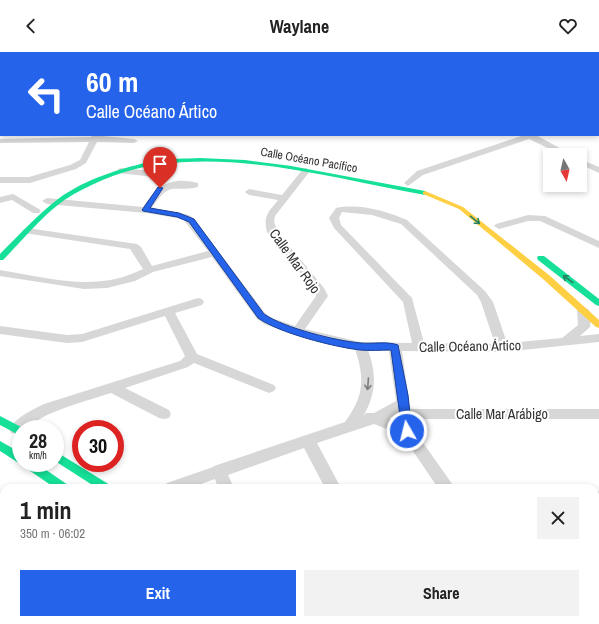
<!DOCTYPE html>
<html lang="en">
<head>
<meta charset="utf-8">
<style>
	body { margin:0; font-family:"Archivo Narrow",sans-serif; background:#f2f2f2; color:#222; height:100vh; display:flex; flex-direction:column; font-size:15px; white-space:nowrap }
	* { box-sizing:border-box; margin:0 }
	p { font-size:13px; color:#767676 }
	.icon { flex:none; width:22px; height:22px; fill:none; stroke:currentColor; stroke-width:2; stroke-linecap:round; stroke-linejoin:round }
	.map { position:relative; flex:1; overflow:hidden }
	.panel { position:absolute; left:0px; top:432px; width:599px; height:140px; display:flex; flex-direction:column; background:#fff; border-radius:12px 12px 0 0; box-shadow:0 2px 6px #0003 }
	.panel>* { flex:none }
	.banner { position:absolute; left:0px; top:0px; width:599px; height:84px; box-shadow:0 2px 6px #0003; background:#2563eb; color:#fff; overflow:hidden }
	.needle { width:26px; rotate:172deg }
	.controls { position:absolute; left:543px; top:96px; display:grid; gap:8px }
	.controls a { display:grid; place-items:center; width:44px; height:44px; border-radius:0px; background:#fff; box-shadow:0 2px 6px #0003; font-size:20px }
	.speed { position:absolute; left:12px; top:368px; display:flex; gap:8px; font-size:20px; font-weight:700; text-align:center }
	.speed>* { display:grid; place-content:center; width:52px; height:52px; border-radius:50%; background:#fff; box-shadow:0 2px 6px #0003; line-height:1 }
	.speed small { font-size:10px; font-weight:400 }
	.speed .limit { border:6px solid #d22; background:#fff; color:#111 }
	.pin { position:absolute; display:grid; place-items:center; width:34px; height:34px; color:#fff; margin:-41px -17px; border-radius:50% 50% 50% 0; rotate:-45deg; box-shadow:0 0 4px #0007 }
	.pin .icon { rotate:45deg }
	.me { position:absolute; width:44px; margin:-22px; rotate:352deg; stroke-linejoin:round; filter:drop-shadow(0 0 3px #0008) }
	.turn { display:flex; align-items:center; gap:14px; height:84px; padding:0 20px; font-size:18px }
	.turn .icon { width:52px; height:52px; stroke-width:2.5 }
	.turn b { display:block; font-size:28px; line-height:34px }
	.round { display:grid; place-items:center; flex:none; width:42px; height:42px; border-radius:0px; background:#f2f2f2 }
	.summary { display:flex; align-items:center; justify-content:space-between; height:68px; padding:0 20px }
	h1 { font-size:24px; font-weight:700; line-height:30px }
	.cta { display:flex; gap:8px; margin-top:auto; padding:8px 20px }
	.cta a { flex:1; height:46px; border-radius:0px; background:#2563eb; color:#fff; font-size:16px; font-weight:700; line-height:46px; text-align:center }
	.cta a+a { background:#f2f2f2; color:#222 }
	header { display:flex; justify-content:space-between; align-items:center; height:52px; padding:0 20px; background:#fff; font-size:18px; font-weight:700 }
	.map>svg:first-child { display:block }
</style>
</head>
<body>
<header><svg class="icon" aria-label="back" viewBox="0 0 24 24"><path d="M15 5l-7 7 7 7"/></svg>Waylane<svg class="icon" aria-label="heart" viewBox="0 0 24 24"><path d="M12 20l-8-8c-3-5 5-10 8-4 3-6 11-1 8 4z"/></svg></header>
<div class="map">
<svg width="599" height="572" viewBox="0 0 599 572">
	<rect width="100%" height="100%" fill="#fff"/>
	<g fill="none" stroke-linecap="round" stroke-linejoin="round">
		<polygon fill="#ddebf3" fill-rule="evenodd" points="516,0 529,0 530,1 517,1"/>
		<g fill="#d7d7d7" fill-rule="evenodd">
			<rect x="0" y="42" width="1" height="4"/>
			<rect x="598" y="59" width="1" height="4"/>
			<rect x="0" y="74" width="1" height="4"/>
			<polygon points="92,83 134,87 138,89 134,91 97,90 86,111 76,117 30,131 0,131 0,125 29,125 70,113 80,108 89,90 0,91 0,87 91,85"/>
			<polygon points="524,83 536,83 572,103 562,103 529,87 423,123 408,134 404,131 417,119"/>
			<polygon points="580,107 599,115 599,121 580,112"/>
			<polygon points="121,116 164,120 168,123 164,126 118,121 118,117"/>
			<path d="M 306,116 L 310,119 L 275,164 L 274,169 L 277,179 L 324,236 L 328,244 L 305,277 L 360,290 L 412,291 L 403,250 L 334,176 L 329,166 L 336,156 C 358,151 387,159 407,168 L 485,239 L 493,250 L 507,291 L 562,286 L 578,273 L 577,258 L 583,254 L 589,258 L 591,267 L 590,275 L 580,284 L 599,282 L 599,290 L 502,300 L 402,299 L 410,357 L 599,357 L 599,367 L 412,367 L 414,378 L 455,436 L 438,436 L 402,383 L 374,372 L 317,391 L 341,436 L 325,436 L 304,396 L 228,423 L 234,436 L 218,436 L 215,427 L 190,436 L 164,436 L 167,431 L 213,415 L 214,414 L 345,370 C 364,344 365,327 355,297 L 313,288 L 264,272 L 257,267 L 212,205 L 153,220 L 135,229 L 107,236 L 84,237 L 0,224 L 0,218 C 51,226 95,241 143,217 L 130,197 L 24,181 L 22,179 L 24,177 L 27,176 L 137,192 L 141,195 L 152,214 L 208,199 L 183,167 L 146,161 L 47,152 L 42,149 L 47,146 L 143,155 C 158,133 171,124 198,131 L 198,135 C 171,141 171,127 152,156 L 189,163 L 194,167 L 265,261 L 272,266 L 295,274 L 316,244 L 315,239 L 267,180 C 263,163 268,161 278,148 L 249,143 L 245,140 L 249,137 L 282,143 L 303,117 ZM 342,160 L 372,163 L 401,172 L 477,243 L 481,250 L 495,292 L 424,291 L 412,246 L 341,173 L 339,166 ZM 368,298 L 389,299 L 396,349 L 374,361 L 366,361 L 363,365 C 376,342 377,323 368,298 ZM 397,362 L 399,370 L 389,366 Z"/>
			<polygon points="13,142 39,157 41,159 39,161 33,161 12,148 0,151 0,145"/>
			<polygon points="528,163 545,164 599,189 599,196 540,169 528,169 499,177 494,174 496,172"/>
			<path d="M 198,246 L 202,247 L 204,250 L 202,253 L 175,261 L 197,302 L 274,333 L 276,336 L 274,339 L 269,341 L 194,311 L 188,315 L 125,336 L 169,358 L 171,362 L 169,366 L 164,367 L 159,366 L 111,341 C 89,348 66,354 45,364 C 38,367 29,377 21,377 L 21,381 L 16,382 L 11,381 L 9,377 C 16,365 32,358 44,352 L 180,309 L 185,304 L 165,264 L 82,290 L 67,291 L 0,282 L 0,274 L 67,283 L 82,282 Z"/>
			<polygon points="599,439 599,453 595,454 595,440"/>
			<polygon points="4,543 4,561 0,562 0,544"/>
			<polygon points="271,568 289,568 290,572 272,572"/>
			<polygon points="394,568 412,568 414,572 396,572"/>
			<polygon points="535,568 554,568 556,572 537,572"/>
		</g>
		<g fill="#16e098" fill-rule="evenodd">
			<polygon points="141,0 146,0 141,1"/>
			<polygon points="402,0 409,0 410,1 403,1"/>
			<polygon points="434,0 441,0 442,1 435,1"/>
			<rect x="598" y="44" width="1" height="4"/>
			<path d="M 200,106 L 245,108 L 291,114 L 425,139 L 428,141 L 425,143 C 337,127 246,100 156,113 C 127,117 99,128 74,142 C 46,158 25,186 3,208 L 0,208 L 0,202 C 19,183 37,163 58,147 C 85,127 121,116 154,109 C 169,106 185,107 200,106 Z"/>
			<polygon points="538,204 544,204 599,247 599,254 596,253 538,208 537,206"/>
			<polygon points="0,364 25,377 21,377 21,384 0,373"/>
			<polygon points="0,389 21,401 21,411 36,411 68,433 70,436 55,436 23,414 22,411 17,410 0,399"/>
			<polygon points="55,399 110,433 112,436 97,436 55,409"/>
			<polygon points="138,568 152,568 153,572 139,572"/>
		</g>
		<g fill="#ffcf43" fill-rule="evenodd">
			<polygon points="392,0 398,0 399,1 393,1"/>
			<polygon points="411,0 419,0 420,1 412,1"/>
			<polygon points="598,35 599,36 599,40 598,39"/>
			<polygon points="425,139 463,155 549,223 599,268 599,276 596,275 543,227 459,157 423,142 423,140"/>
			<polygon points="101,568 116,568 118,572 103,572"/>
		</g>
		<g fill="#f24e42" fill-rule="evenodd">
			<polygon points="85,0 102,0 103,1 86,1"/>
			<polygon points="423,0 430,0 431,1 424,1"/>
		</g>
	</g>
	<defs><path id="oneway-shaft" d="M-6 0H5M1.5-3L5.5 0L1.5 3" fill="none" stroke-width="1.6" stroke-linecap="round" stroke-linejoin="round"/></defs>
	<g stroke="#268160">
		<use href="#oneway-shaft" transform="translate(475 168) rotate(39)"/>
		<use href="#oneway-shaft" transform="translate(568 227) rotate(-143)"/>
	</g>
	<use stroke="#7d7d7d" href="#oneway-shaft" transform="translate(368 332) rotate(94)"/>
	<path fill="#2563eb" stroke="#184099" d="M 158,135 L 163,136 L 150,156 L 179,161 L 194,167 L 264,262 C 284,276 337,289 361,291 C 373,292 387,289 398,293 L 408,343 L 412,379 L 411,382 L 407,383 L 402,379 L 391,298 C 381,298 370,299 360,298 C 334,295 279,281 258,266 L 189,170 L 177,165 L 143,159 L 142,158 Z"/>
	<g text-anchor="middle" stroke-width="4" stroke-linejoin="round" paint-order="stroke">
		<g font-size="12" fill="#333" stroke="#fff">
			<text transform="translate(309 108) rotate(10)" y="4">Calle Océano Pacífico</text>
		</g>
		<g font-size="14" fill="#333" stroke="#fff">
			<text transform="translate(295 209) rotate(54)" y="5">Calle Mar Rojo</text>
			<text transform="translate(470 294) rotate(-1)" y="5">Calle Océano Ártico</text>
			<text x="502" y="367">Calle Mar Arábigo</text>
		</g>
	</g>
</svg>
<div class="controls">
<a><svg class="needle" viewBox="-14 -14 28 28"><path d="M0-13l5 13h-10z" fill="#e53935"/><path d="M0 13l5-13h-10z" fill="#767676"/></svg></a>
</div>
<div class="speed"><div>28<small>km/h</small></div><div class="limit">30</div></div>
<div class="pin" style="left:160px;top:136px;background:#d93025"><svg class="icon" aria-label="arrive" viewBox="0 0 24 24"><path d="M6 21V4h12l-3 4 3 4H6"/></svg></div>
<svg class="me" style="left:407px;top:379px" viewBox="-20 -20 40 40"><circle r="17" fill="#2563eb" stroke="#fff" stroke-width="3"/><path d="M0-11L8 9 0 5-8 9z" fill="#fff"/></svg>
<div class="banner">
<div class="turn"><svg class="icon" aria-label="left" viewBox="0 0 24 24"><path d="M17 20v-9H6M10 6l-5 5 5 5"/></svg><div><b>60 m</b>Calle Océano Ártico</div></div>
</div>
<section class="panel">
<div class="summary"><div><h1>1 min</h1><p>350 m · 06:02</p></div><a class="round"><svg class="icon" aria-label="close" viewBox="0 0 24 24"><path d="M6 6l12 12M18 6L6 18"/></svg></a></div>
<div class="cta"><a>Exit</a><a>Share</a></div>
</section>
</div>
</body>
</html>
